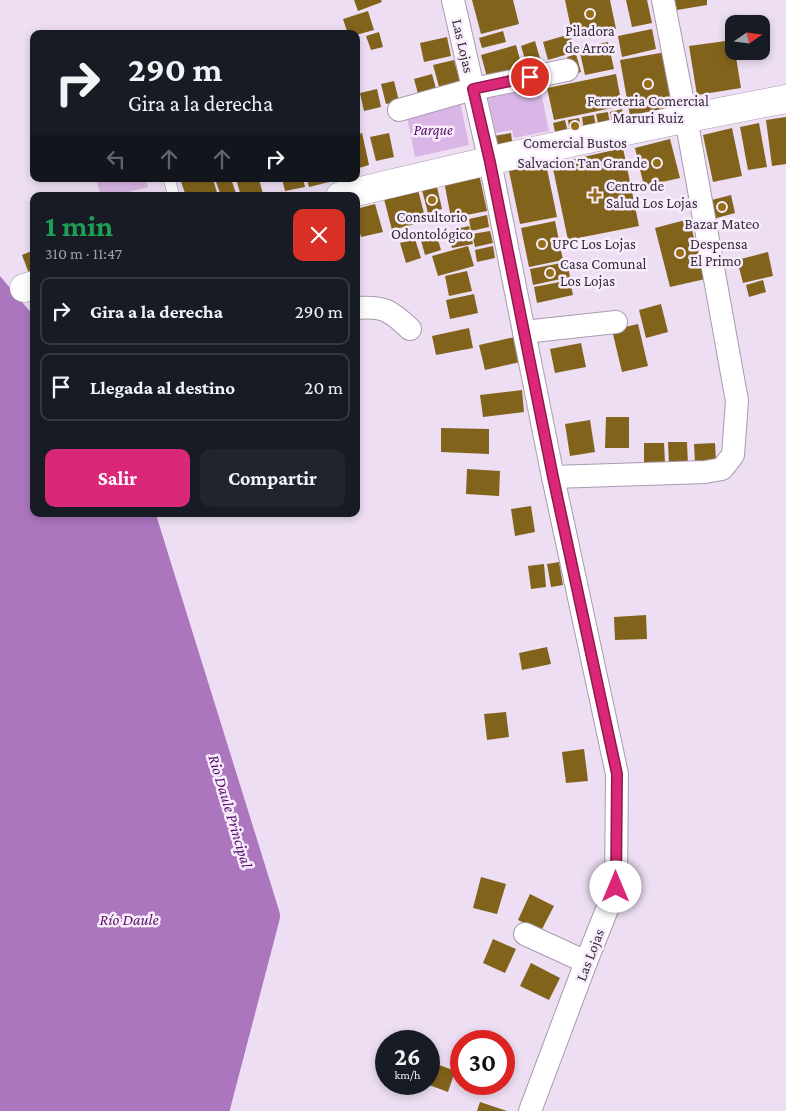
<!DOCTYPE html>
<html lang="es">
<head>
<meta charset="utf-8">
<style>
	body { margin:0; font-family:"Crimson Pro",serif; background:#20242c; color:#f1f3f6; height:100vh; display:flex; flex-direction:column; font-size:19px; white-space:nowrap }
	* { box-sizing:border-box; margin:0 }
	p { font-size:16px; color:#9ea1a6 }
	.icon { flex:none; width:28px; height:28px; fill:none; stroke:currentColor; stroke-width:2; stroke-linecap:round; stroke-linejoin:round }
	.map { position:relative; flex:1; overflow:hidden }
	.details { position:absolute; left:30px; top:192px; width:330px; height:325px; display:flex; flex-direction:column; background:#171b24; border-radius:10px; box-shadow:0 2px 8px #0003 }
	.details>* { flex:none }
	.top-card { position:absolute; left:30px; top:30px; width:330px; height:152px; border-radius:10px; box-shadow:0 2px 8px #0003; background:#171b24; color:#f1f3f6; overflow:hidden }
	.needle { width:32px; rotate:76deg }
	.controls { position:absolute; left:725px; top:15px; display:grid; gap:10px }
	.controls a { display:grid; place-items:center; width:45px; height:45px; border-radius:10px; background:#171b24; box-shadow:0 2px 8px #0003; font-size:25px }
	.speed { position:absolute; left:375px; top:1030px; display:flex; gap:10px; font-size:25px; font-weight:700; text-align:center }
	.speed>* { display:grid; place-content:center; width:65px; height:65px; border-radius:50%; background:#171b24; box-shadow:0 2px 8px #0003; line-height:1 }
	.speed small { font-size:12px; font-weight:400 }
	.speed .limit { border:8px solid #d22; background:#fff; color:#111 }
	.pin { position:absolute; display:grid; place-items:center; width:42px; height:42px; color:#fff; margin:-21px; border:2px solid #fff; border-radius:50%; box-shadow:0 1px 5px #0007 }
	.me { position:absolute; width:55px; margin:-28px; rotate:0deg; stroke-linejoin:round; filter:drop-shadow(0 0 4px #0008) }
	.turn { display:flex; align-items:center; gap:18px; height:105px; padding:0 15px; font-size:22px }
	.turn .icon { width:65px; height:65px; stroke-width:2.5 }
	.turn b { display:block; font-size:35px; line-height:42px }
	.lanes { display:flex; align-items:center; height:48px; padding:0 15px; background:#0003; justify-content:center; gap:25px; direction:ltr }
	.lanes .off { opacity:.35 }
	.round { display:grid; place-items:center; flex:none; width:52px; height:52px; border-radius:10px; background:#20242c }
	.summary { display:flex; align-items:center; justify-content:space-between; height:85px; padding:0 15px }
	h1 { font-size:30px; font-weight:700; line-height:38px; color:#1e9e55 }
	.cta { display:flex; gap:10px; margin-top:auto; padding:10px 15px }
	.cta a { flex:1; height:58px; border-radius:10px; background:#db2777; color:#fff; font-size:20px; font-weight:700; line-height:58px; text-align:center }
	.cta a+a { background:#20242c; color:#f1f3f6 }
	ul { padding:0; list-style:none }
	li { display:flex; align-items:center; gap:15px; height:68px; margin:0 10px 8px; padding:0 5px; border:2px solid #363941; border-radius:10px }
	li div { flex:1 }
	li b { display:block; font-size:19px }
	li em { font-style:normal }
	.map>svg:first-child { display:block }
</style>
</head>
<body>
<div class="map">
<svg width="786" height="1111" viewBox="0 0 786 1111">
	<rect width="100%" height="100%" fill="#eddef3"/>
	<g fill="#d9b6e5">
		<polygon points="540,87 549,131 514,138 512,130 495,133 488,98"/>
		<polygon points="460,101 469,145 415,157 406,112"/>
		<polygon points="96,179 146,179 148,187 113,196 101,196"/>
	</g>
	<polygon fill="#ac76be" points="0,276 34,316 34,514 138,514 263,916 212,1111 0,1111"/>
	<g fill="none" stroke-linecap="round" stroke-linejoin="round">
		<polyline stroke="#ac76be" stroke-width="34" points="138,514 263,916 212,1111"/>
	</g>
	<g fill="#82631b">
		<polygon points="354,0 381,0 382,2 358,11"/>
		<polygon points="472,0 513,0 519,24 481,34"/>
		<polygon points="565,0 610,0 616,29 573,38"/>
		<polygon points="626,0 647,0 652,23 632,27"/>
		<polygon points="675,0 707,0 707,5 677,10"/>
		<polygon points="368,11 374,30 356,35 356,34 348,34 343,19"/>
		<polygon points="652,29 656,49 622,57 618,36"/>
		<polygon points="503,31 506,42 482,48 479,38"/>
		<polygon points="379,32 383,47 371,50 366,36"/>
		<polygon points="570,34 575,52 548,60 543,42"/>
		<polygon points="447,37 451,56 424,62 420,43"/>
		<polygon points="733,40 734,51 735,51 741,88 697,95 689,46"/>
		<polygon points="535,41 541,62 527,66 521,46"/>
		<polygon points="608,42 614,69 585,75 579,48"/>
		<polygon points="516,45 522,67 487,77 481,55"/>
		<polygon points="666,52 676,108 630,116 620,60"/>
		<polygon points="576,54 581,72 572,75 567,57"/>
		<polygon points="454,60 462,89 441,94 433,65"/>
		<polygon points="432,74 438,96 420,101 414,79"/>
		<polygon points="616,74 622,106 554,120 547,88"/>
		<polygon points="394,81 399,101 386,104 381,84"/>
		<polygon points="377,89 381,107 364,111 360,93"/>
		<polygon points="622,109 625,123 613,125 610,112"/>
		<polygon points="608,112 610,125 599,128 596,114"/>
		<polygon points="594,115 596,128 584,131 582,117"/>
		<polygon points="786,117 786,164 772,166 766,120"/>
		<polygon points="579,118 582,131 570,134 568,120"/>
		<polygon points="565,120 568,133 556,136 553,123"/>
		<polygon points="759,123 767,167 748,170 740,127"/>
		<polygon points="732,128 742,176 713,182 703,135"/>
		<polygon points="362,133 369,165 356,169 356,135"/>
		<polygon points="389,133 394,157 376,161 370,137"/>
		<polygon points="511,133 512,141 497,145 494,136"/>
		<polygon points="670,139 680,178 644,186 635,148"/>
		<polygon points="623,148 639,226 568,240 552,164"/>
		<polygon points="546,164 557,217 520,224 509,171"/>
		<polygon points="479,174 487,211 451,218 444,181"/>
		<polygon points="180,179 213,179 218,196 186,196"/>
		<polygon points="215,179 231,179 237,196 221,196"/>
		<polygon points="236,179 259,179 263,194 256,196 241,196"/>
		<polygon points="282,179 303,179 305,187 285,191"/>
		<polygon points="307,179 328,179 329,182 309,187"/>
		<polygon points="437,187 442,209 428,213 422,190"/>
		<polygon points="418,190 426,221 392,230 384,199"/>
		<polygon points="731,195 735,213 713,219 708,201"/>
		<polygon points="375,204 383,232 361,237 356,218 356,209"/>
		<polygon points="487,215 489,227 471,231 469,219"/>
		<polygon points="689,219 705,279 670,287 655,228"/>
		<polygon points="555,221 563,260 529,267 521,228"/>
		<polygon points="469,226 473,244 452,248 448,231"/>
		<polygon points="490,231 493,243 475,247 472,234"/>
		<polygon points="436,233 441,250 425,255 420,237"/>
		<polygon points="415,239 421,258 406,263 400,243"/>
		<polygon points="468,246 474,266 438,276 432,256"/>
		<polygon points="493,246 495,258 477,262 475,250"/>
		<polygon points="34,250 34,275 30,276 22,255"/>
		<polygon points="768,252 773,276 743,283 737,260"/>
		<polygon points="567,262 570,277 533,285 530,269"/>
		<polygon points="467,271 472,291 449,296 445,276"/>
		<polygon points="570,280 573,295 537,303 534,287"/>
		<polygon points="763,280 766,292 749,297 746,285"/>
		<polygon points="474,294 478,313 450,319 446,300"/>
		<polygon points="661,304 668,332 646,338 639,310"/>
		<polygon points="638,324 648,366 622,372 612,330"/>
		<polygon points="469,328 473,348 436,355 432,336"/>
		<polygon points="515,337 520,362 485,370 479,345"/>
		<polygon points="581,343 586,367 555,373 550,349"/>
		<polygon points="522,390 524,412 483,417 480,395"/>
		<polygon points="606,417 629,417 629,448 605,448"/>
		<polygon points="590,420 595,452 570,456 565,424"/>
		<polygon points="441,428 489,429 489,454 441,452"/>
		<polygon points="668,442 687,442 688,465 669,465"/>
		<polygon points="644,443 664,443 665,463 644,464"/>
		<polygon points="715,443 716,461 695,463 694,444"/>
		<polygon points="467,469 500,471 499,496 466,494"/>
		<polygon points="531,506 535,532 515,536 511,509"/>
		<polygon points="559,562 563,585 551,587 547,564"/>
		<polygon points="544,564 546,587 531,589 528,566"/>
		<polygon points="646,615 647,639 615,640 614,617"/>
		<polygon points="547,647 551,664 522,670 519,653"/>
		<polygon points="506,712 509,737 487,740 484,714"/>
		<polygon points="584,749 588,781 566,783 562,752"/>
		<polygon points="481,877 506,884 497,914 473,908"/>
		<polygon points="530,894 554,906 541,931 518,920"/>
		<polygon points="493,939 516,949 505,973 483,963"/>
		<polygon points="531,963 560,978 549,1000 520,986"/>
		<polygon points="429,1061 455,1071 448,1092 429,1085"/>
		<polygon points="480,1102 507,1111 477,1111"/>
	</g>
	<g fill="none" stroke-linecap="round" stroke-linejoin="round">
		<g stroke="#a99baf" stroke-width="12">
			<polyline id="service" points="169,179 174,196"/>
		</g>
		<g stroke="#a99baf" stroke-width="24">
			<g id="minor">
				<polyline points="453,0 490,162 553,477 617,774 616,887 586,962 530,1111"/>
				<polyline points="399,110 473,89 567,70"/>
				<path d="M 356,308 C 384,306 390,310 410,329"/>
				<polyline points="524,332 616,322"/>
				<polyline points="553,477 705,472 722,469 733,455 737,401 686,118 663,0"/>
				<polyline points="525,934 586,962"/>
			</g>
		</g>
		<g stroke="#a99baf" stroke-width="29">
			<g id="tertiary">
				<path d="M 340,196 C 488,160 637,127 786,99"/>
				<polyline points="24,288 34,285"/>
			</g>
		</g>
		<use href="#service" stroke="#fff" stroke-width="11"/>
		<use href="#minor" stroke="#fff" stroke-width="22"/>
		<use href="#tertiary" stroke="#fff" stroke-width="28"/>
	</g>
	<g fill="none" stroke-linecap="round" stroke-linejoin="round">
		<g stroke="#8e194d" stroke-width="12">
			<polyline id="route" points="530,77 473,89 490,162 553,477 617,774 616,887"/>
		</g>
		<use href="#route" stroke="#db2777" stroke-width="9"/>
	</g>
	<g fill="#957019" stroke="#f9ecfd" stroke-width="2">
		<circle cx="590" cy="14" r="5"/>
		<circle cx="648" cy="84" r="5"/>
		<circle cx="575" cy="126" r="5"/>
		<circle cx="657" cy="163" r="5"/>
		<path d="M592.5 187.5h5v5h5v5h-5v5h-5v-5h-5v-5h5z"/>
		<circle cx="432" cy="200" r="5"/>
		<circle cx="722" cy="207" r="5"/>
		<circle cx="542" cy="244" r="5"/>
		<circle cx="680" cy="253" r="5"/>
		<circle cx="550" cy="273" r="5"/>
	</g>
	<g text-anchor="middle" stroke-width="5" stroke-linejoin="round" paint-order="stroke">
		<g font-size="15" fill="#332d35" stroke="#f9ecfd">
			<text x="590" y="36">Piladora<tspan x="590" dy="17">de Arroz</tspan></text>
			<text x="648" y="106">Ferreteria Comercial<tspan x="648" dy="17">Maruri Ruiz</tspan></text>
			<text x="575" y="148">Comercial Bustos</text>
			<text x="647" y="168" text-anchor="end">Salvacion Tan Grande</text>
			<text x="606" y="191" text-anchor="start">Centro de<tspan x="606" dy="17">Salud Los Lojas</tspan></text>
			<text x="432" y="222">Consultorio<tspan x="432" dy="17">Odontológico</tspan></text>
			<text x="722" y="229">Bazar Mateo</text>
			<text x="552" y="249" text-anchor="start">UPC Los Lojas</text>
			<text x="690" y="249" text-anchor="start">Despensa<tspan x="690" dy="17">El Primo</tspan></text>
			<text x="560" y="269" text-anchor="start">Casa Comunal<tspan x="560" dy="17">Los Lojas</tspan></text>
		</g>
		<g font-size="15" fill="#332d35" stroke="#f9ecfd">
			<text transform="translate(463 46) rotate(77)" y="5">Las Lojas</text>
			<text transform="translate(590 955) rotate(-69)" y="5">Las Lojas</text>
		</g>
		<g font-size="15" font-style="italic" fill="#56106a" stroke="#f9ecfd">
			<text x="433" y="135">Parque</text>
		</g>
		<g font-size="16" font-style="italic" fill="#550f69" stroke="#f9ecfd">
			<text transform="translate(231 811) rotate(73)" y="6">Rio Daule Principal</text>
			<text x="129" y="925">Río Daule</text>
		</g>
	</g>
</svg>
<div class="controls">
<a><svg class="needle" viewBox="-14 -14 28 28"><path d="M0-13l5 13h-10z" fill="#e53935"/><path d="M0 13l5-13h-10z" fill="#9ea1a6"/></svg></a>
</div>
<div class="speed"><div>26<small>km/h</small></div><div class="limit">30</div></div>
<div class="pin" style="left:530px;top:77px;background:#d93025"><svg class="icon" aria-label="arrive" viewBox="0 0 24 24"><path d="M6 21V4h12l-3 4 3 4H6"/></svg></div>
<svg class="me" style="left:616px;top:887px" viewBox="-20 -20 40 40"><circle r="19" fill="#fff"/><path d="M0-13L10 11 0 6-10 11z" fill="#db2777"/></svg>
<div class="top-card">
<div class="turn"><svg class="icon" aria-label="right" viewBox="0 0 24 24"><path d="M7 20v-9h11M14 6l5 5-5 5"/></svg><div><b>290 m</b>Gira a la derecha</div></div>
<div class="lanes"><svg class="icon off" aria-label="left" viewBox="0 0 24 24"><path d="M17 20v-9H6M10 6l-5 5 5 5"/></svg><svg class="icon off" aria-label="ahead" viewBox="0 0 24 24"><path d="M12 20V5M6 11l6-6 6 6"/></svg><svg class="icon off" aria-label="ahead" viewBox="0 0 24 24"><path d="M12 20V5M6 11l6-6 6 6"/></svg><svg class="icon" aria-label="right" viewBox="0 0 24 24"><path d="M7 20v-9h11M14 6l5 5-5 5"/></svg></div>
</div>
<section class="details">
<div class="summary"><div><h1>1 min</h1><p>310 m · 11:47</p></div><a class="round" style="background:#d93025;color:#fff"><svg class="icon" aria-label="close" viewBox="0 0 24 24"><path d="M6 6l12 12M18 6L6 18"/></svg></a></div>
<ul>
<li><svg class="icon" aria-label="right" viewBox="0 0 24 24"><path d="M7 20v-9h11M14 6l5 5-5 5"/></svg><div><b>Gira a la derecha</b></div><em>290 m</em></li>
<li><svg class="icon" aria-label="arrive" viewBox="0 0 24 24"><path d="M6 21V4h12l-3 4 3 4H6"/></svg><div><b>Llegada al destino</b></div><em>20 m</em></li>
</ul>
<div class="cta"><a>Salir</a><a>Compartir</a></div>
</section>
</div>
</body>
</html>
